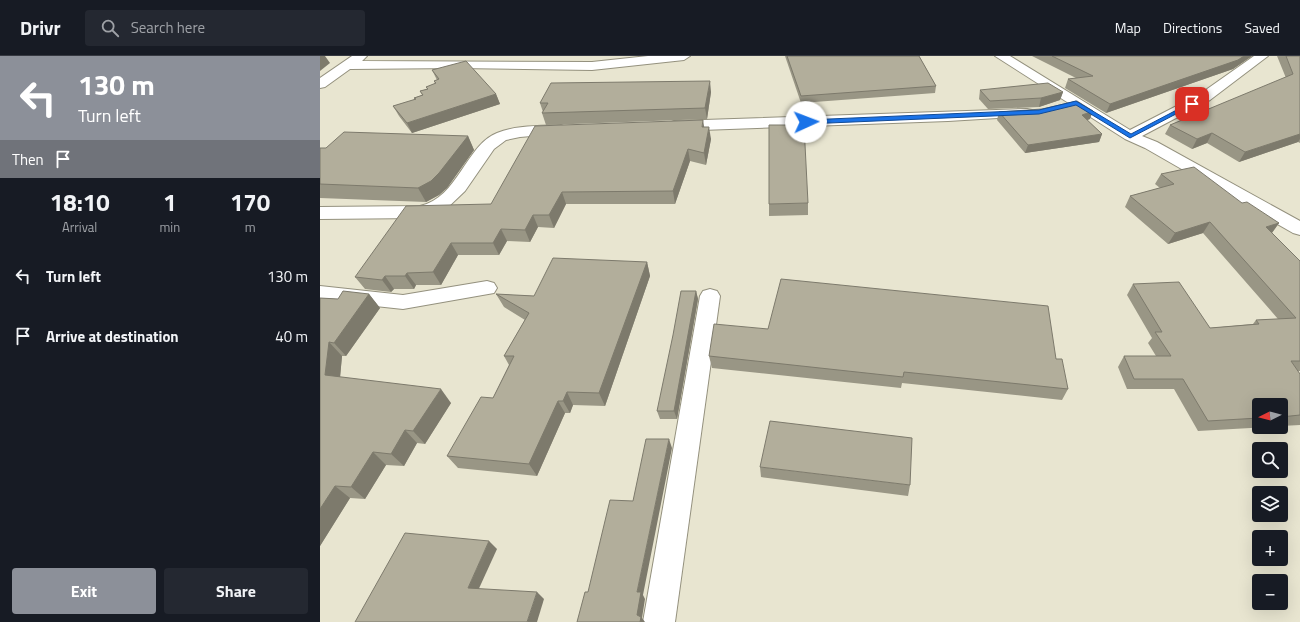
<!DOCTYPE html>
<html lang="en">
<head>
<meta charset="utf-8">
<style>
	body { margin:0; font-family:"Titillium Web",sans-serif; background:#242831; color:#f1f3f6; height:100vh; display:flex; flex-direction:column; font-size:15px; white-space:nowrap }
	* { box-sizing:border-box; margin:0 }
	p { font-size:13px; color:#9ea1a6 }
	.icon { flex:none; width:22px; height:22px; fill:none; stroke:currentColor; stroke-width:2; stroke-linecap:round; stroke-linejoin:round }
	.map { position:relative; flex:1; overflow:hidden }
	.drawer { display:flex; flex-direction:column; background:#171b24; width:320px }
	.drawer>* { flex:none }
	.hud { background:#8c9099; color:#fff; overflow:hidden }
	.needle { width:26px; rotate:264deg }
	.controls { position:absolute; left:932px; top:342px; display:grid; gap:8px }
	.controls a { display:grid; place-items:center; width:36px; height:36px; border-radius:4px; background:#171b24; box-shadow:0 4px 16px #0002; font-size:20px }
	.pin { position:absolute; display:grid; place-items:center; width:34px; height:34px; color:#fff; margin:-17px; border-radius:8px; box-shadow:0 2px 6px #0006 }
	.me { position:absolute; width:44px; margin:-22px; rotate:88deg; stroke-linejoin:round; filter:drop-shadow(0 0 3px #0008) }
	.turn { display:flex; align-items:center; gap:14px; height:84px; padding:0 12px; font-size:18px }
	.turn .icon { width:52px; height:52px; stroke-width:2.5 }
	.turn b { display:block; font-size:28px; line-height:34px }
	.then { display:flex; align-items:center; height:38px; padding:0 12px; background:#0003; gap:8px; font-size:15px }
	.eta { display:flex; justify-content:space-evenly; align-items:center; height:68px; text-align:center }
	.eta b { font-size:24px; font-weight:700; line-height:28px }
	.button { display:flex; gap:8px; margin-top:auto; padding:8px 12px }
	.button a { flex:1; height:46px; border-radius:4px; background:#8c9099; color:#fff; font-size:16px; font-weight:700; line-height:46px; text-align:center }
	.button a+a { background:#242831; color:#f1f3f6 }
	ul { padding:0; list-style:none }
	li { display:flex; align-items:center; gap:12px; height:60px; padding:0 12px }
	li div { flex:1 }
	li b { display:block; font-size:15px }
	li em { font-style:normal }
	header { display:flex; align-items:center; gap:24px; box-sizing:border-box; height:56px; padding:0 20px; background:#171b24; border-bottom:1px solid #363941 }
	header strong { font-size:19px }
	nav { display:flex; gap:22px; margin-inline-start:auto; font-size:14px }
	.search { width:280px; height:36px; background:#242831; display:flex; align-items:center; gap:10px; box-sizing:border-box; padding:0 14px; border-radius:4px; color:#9ea1a6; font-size:15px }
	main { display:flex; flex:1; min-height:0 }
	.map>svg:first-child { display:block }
</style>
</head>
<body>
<header>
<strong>Drivr</strong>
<div class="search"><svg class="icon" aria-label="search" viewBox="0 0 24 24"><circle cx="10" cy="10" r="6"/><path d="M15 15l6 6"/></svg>Search here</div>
<nav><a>Map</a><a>Directions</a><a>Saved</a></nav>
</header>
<main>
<section class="drawer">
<div class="hud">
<div class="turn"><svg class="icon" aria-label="left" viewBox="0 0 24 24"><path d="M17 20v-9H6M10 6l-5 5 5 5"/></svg><div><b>130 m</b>Turn left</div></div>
<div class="then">Then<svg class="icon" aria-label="arrive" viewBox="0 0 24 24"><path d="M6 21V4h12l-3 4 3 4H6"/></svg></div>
</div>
<div class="eta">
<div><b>18:10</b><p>Arrival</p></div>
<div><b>1</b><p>min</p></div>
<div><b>170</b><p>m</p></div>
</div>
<ul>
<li><svg class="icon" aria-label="left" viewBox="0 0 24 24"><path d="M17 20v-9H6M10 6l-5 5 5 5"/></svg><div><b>Turn left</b></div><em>130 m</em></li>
<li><svg class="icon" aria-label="arrive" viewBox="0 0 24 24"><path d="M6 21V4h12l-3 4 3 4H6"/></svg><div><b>Arrive at destination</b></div><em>40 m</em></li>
</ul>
<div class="button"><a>Exit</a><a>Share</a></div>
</section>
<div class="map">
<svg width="980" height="566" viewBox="0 0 980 566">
	<rect width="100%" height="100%" fill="#e8e5d0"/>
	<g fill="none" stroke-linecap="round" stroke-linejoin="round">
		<g stroke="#94917e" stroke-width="2">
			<g id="minor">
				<polygon points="32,0 47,0 42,5 272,6 328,0 370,0 364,4 272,14 138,12 30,13 5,31 0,32 0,22"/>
				<polygon points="675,0 690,0 810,74 880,38 934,0 948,0 890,44 822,80 837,86 980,165 980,179 973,177 825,92 805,83"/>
				<polygon points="707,53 712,54 714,57 712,60 628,65 354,75 349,73 346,70 349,67 354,65"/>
				<path d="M 241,69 L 246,71 L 249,74 L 246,77 L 200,81 L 186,84 L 174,93 L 145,135 L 123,156 L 100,162 L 0,163 L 0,151 L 100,150 C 138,142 146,89 177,77 C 197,69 219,70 241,69 Z"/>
				<polygon points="167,225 174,227 177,232 174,237 83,253 0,244 0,230 83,239"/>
				<polygon points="390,233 397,235 400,240 355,566 323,566 380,240 383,235"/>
			</g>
		</g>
		<use href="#minor" fill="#fff" fill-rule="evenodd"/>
	</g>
	<g fill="#999685">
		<polygon points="465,0 599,0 616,30 615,37 481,47"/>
		<polygon points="712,0 932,0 913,13 786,57 745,32 748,23 756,22"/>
		<polygon points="957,0 980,0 980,87 978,86 919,106 887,87 872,93 845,78 850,69 966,22"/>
		<polygon points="112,14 176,38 180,48 92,77 79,60 73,50 95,44 94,42 102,39 100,35 107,33 106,31 115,28 114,25 117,24"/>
		<polygon points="660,34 743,36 740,44 719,51 668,53 659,43"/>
		<polygon points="391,36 387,63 226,69 222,57 223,56 220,47"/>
		<polygon points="679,56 770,63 767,64 782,78 779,86 705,97 677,64"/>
		<polygon points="384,71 391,83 386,109 370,105 355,148 246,148 234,172 218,171 210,186 187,185 179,199 138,199 121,229 96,229 94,233 74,233 71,236 45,233 35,221 171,148"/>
		<polygon points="148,80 154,94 127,132 119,139 106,146 0,142 0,92 6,92"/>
		<polygon points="841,118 922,147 959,167 952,177 980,205 980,315 978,315 980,318 980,369 961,370 961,349 939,349 939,371 948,371 878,375 854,333 807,333 798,311 804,300 836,300 828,287 832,282 807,239 813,228 890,272 933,268 936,264 958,263 883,177 848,188 805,151 810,140 840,132 835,128"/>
		<polygon points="488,147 488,159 449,160 449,148"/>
		<polygon points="327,206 330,220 285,350 253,349 250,357 245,357 217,420 138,412 127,400 173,342 189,309 184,300 205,264 184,251 176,238 214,240"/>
		<polygon points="376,235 378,243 357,363 340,363 337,355"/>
		<polygon points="49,238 60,252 26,300 22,300 20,321 131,347 105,388 97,387 84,410 66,409 45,443 30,442 0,490 0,242 18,243"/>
		<polygon points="389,300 736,303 748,333 742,344 582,327 581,332 392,312"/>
		<polygon points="440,411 590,429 588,440 441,421"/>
	</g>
	<g fill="#7d7a6c">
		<polygon points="0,0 5,0 10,7 0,15"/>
		<polygon points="924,0 932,0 913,13 786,57 790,48"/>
		<polygon points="390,25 391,36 387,63 385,52"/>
		<polygon points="743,36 740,44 719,51 721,42"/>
		<polygon points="176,38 180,48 92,77 87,67"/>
		<polygon points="773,55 770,63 759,67 762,59"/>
		<polygon points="383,64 385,76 382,71"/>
		<polygon points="389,71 391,83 386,109 384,97"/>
		<polygon points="892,77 887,87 872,93 877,83"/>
		<polygon points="782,78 779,86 705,97 708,89"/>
		<polygon points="980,78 980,83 978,86 919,106 925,96"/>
		<polygon points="148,80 154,94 127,132 119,139 106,146 98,132"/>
		<polygon points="368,93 370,105 355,148 353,135"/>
		<polygon points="242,136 246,148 234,172 229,159"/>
		<polygon points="213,159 218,171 210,186 205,174"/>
		<polygon points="890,166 883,177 848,188 855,177"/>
		<polygon points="959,167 951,178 946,171"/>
		<polygon points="181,173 187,185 179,199 173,187"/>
		<polygon points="131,187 138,199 121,229 113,216"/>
		<polygon points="327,206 330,220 285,350 279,337"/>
		<polygon points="87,217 96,229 94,233 85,220"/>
		<polygon points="65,220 74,233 71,236 62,224"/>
		<polygon points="376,235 378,243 357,363 354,355"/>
		<polygon points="49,238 60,252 26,300 14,287"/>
		<polygon points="9,286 22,300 19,333 5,319"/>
		<polygon points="121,333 131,347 105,388 93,375"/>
		<polygon points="247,336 253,349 250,357 243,345"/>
		<polygon points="238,345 245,357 217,420 209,408"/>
		<polygon points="85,374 97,387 84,410 71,398"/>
		<polygon points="349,383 352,392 323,539 325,543 322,562 325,566 320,566 317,559 317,536"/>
		<polygon points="53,396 66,409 45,443 31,431"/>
		<polygon points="15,430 30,442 0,490 0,453"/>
		<polygon points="169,485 177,493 156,539 148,532"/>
		<polygon points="217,536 224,543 217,566 207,566"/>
	</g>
	<g fill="#b2ae9b" stroke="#7d7a6c">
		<polygon points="467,0 599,0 616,30 481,40"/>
		<polygon points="732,0 924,0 918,4 790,48 748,23 773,20"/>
		<polygon points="966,0 980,0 980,78 925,96 892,77 877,83 850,69 973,18"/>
		<polygon points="146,5 176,38 87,67 73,50 96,43 94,42 103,39 100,35 108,33 106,31 116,27 114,25 119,23 112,14"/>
		<polygon points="390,25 385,52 222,57 228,47 220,47 231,27"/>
		<polygon points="728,27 743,36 721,42 670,45 660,34"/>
		<polygon points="757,45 773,55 762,59 782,78 708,89 679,56 722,53"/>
		<polygon points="383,64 382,71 389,71 384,97 368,93 353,135 242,136 229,159 213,159 205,174 181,173 173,187 131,187 113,216 87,217 85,220 65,220 62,224 35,221 86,150 171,148 215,70"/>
		<polygon points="449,69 484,69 488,147 449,148"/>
		<polygon points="24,76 148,80 119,117 111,125 98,132 0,128 0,92 6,92"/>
		<polygon points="874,111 922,147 927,146 959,167 946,171 980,205 980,305 971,305 980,318 980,359 961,361 961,349 939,349 939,362 888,365 863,323 814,323 804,300 851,300 835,276 842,276 813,228 859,226 890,272 939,268 936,264 976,262 890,166 855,177 810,140 854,128 841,118"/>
		<polygon points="233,202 327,206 279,337 247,336 243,345 238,345 209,408 127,400 161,341 173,342 194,300 184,300 209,257 176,238 214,240"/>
		<polygon points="461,223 728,250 736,303 742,303 748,333 584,316 583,321 389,300 394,268 448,273"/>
		<polygon points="23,235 49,238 14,287 9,286 5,319 121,333 93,375 85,374 71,398 53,396 31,431 15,430 0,453 0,242 18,243"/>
		<polygon points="361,235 376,235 354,355 337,355 353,279"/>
		<polygon points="450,365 592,382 590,429 440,411"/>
		<polygon points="326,383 349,383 317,536 321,536 317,559 321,561 320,566 257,566 265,536 268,536 290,444 313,445"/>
		<polygon points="85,477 169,485 148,532 217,536 207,566 35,566"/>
	</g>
	<polygon fill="#1a73e8" stroke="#114b97" points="756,45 811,78 870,47 875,48 810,82 756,49 719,58 486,68 482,66 486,64 719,54"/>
</svg>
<div class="controls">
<a><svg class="needle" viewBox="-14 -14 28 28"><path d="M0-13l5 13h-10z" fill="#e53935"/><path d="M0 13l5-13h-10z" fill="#9ea1a6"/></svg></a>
<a><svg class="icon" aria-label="search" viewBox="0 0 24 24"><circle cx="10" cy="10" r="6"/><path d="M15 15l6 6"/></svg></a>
<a><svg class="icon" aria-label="layers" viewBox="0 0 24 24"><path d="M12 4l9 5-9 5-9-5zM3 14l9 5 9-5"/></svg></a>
<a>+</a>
<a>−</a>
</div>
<div class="pin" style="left:872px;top:48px;background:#d93025"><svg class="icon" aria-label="arrive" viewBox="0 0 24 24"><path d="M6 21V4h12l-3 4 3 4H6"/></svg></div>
<svg class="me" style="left:486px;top:66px" viewBox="-20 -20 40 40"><circle r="19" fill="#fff"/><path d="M0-13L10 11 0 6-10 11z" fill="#1a73e8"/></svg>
</div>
</main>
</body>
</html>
